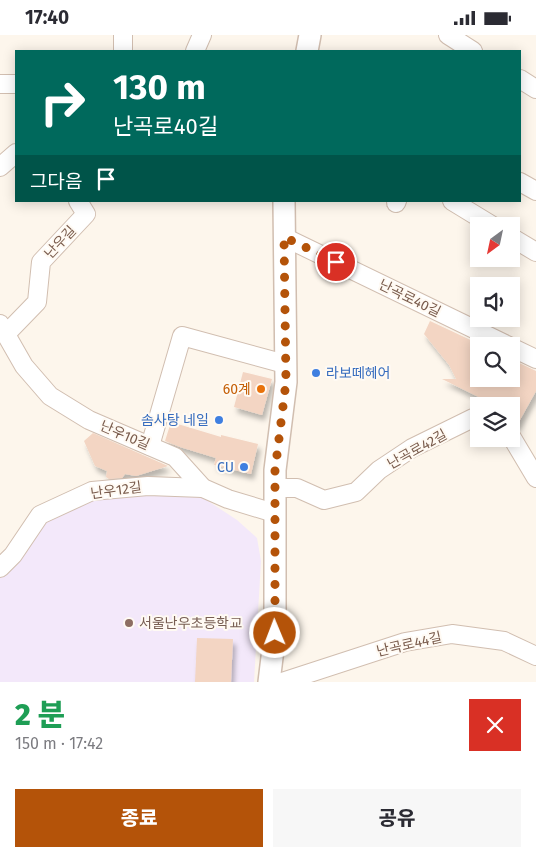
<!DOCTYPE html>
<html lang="ko">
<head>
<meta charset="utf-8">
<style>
	body { margin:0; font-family:"Fira Sans","Noto Sans KR",sans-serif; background:#f7f7f7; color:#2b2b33; height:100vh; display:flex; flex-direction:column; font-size:19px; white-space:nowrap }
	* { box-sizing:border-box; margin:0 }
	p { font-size:16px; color:#7c7c81 }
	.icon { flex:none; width:28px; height:28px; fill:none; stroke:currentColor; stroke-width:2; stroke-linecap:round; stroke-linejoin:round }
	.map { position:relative; height:647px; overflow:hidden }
	.details { display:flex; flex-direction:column; background:#fff; flex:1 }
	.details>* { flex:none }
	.hud { position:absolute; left:15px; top:15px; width:506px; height:152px; border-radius:0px; box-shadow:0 2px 12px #0003; background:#00695c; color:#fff; overflow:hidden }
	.needle { width:32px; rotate:213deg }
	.controls { position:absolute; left:470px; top:182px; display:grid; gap:10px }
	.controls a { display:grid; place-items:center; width:50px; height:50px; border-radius:0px; background:#fff; box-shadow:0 2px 12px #0003; font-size:25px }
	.pin { position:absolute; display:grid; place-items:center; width:42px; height:42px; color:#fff; margin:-21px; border:2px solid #fff; border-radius:50%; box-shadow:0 1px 5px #0007 }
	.me { position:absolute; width:55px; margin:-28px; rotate:359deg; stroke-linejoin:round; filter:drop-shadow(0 0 4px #0008) }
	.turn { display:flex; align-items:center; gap:18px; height:105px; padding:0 15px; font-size:22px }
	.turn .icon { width:65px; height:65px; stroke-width:2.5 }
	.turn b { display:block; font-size:35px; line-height:42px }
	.then { display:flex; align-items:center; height:48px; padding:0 15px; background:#0003; gap:10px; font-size:19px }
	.round { display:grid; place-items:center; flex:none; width:52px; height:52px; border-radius:0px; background:#f7f7f7 }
	.headline { display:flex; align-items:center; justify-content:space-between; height:85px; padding:0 15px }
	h1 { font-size:30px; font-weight:800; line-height:38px; color:#1e9e55 }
	.cta { display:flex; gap:10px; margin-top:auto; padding:10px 15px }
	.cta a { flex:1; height:58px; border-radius:0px; background:#b45309; color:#fff; font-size:20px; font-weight:800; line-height:58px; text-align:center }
	.cta a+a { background:#f7f7f7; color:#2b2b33 }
	.status { display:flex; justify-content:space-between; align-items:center; height:35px; padding:0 25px; background:#fff; direction:ltr }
	.status svg { height:14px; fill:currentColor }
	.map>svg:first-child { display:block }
</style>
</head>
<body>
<div class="status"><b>17:40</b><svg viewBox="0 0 49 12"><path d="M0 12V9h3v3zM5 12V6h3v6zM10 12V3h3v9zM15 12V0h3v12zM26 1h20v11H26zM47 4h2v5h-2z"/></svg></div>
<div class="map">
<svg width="536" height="647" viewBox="0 0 536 647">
	<defs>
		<filter id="shadow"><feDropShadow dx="3" dy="5.5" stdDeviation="2.5" flood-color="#0004"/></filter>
	</defs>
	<rect width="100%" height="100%" fill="#fdf6ec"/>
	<polygon fill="#f3e8fa" points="167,460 202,462 237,485 257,503 261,526 254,647 0,647 0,528 47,486 94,463"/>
	<g fill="#f3d5c3" filter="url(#shadow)">
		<polygon points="430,286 479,309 479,344 511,344 511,324 536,336 536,356 516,392 511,390 511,371 497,371 442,344 456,344 449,330 424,299"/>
		<polygon points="243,337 272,344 262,380 234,372"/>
		<polygon points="171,387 221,402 221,400 258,409 251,439 214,430 216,423 180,412 165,406"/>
		<polygon points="93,398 168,431 136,441 125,439 122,443 109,444 106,442 107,436 95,431 84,406"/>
		<polygon points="197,603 233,604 231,647 195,647"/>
	</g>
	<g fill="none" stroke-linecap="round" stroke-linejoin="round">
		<g stroke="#d1beb0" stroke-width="20">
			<g id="minor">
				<polyline points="448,0 473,16"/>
				<polyline points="123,16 123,0"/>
				<polyline points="195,16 202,0"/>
				<polyline points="520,44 536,54"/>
				<polyline points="0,49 16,49"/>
				<polyline points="0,132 16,118"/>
				<polyline points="520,147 536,156"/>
				<polyline points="452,166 493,191"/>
				<polyline points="396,168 397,166"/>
				<polyline points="284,202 509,311"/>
				<polyline points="511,202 536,217"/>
				<polyline points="0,289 24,331 50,361 89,385 175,422 203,453 228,464 274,478"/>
				<polyline points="6,299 37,267 41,227 86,179 78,166"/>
				<polyline points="511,312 536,324"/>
				<polyline points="511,401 536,443"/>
				<polyline points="150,411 182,301 285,329"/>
				<polyline points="274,453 297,453 324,465 356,457 379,435 412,413 473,383 479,384"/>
				<polyline points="0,533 13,520 40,480 92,456 148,451 203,453"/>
				<polyline points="282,647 405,607 452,599 504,606 536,621"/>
			</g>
		</g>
		<g stroke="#d1beb0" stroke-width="24">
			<g id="tertiary">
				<polyline points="307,16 310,0"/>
				<polyline points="269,647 275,598 275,435 286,347 284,166"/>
			</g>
		</g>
		<use href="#minor" stroke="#fff" stroke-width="18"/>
		<use href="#tertiary" stroke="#fff" stroke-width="21"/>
	</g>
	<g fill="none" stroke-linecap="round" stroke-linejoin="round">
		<polyline stroke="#b45309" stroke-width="9" stroke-dasharray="0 16.2" points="275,598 275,436 286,347 284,202 336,227"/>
	</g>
	<g fill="#3f7fe0" stroke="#fffaf3" stroke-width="2">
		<circle cx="316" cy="338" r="5"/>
		<circle cx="219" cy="385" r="5"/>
		<circle cx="244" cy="432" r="5"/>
	</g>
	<circle fill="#e8710a" stroke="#fffaf3" stroke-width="2" cx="261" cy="354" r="5"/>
	<circle fill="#8d6e63" stroke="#fffaf3" stroke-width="2" cx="129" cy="588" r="5"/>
	<g text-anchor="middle" stroke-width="4" stroke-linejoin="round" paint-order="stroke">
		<g font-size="14" fill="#7a5c4d" stroke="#fffaf3">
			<text transform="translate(60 207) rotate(-47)" y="5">난우길</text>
			<text transform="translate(410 263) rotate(26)" y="5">난곡로40길</text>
			<text transform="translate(125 400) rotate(23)" y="5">난우10길</text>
			<text transform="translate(417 414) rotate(-29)" y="5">난곡로42길</text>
			<text transform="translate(116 455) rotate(-8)" y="5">난우12길</text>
			<text transform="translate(409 609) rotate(-13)" y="5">난곡로44길</text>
		</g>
		<g font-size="14" fill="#366cbe" stroke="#fffaf3" text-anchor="end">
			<text x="326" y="343" text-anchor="start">라보떼헤어</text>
			<text x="209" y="390">솜사탕 네일</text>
			<text x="234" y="437">CU</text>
		</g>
		<g font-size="14" fill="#c56008" stroke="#fffaf3" text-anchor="end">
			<text x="251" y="359">60계</text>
		</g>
		<g font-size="14" fill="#785e54" stroke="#fffaf3" text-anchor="start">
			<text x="139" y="593">서울난우초등학교</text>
		</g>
	</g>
</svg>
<div class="controls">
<a><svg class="needle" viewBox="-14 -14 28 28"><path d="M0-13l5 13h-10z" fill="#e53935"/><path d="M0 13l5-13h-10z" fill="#7c7c81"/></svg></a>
<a><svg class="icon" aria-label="sound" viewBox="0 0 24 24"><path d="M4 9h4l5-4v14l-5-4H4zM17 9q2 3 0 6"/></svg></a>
<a><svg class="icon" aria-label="search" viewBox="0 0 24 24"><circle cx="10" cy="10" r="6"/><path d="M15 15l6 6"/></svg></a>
<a><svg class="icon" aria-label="layers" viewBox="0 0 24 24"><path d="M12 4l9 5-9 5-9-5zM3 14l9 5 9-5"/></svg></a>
</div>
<div class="pin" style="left:336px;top:227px;background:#d93025"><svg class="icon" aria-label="arrive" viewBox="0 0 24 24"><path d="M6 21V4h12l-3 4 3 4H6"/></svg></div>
<svg class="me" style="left:275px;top:598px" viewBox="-20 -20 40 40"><circle r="17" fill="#b45309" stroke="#fff" stroke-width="3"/><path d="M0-11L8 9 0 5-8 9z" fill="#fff"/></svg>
<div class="hud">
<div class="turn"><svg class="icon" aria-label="right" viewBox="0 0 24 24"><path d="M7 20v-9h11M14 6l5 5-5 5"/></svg><div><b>130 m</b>난곡로40길</div></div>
<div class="then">그다음<svg class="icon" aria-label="arrive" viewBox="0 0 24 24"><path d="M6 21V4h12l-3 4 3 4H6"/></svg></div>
</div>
</div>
<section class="details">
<div class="headline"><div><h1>2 분</h1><p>150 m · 17:42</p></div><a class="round" style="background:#d93025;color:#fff"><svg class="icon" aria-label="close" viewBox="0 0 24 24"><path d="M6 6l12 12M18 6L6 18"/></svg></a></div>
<div class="cta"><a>종료</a><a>공유</a></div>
</section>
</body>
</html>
